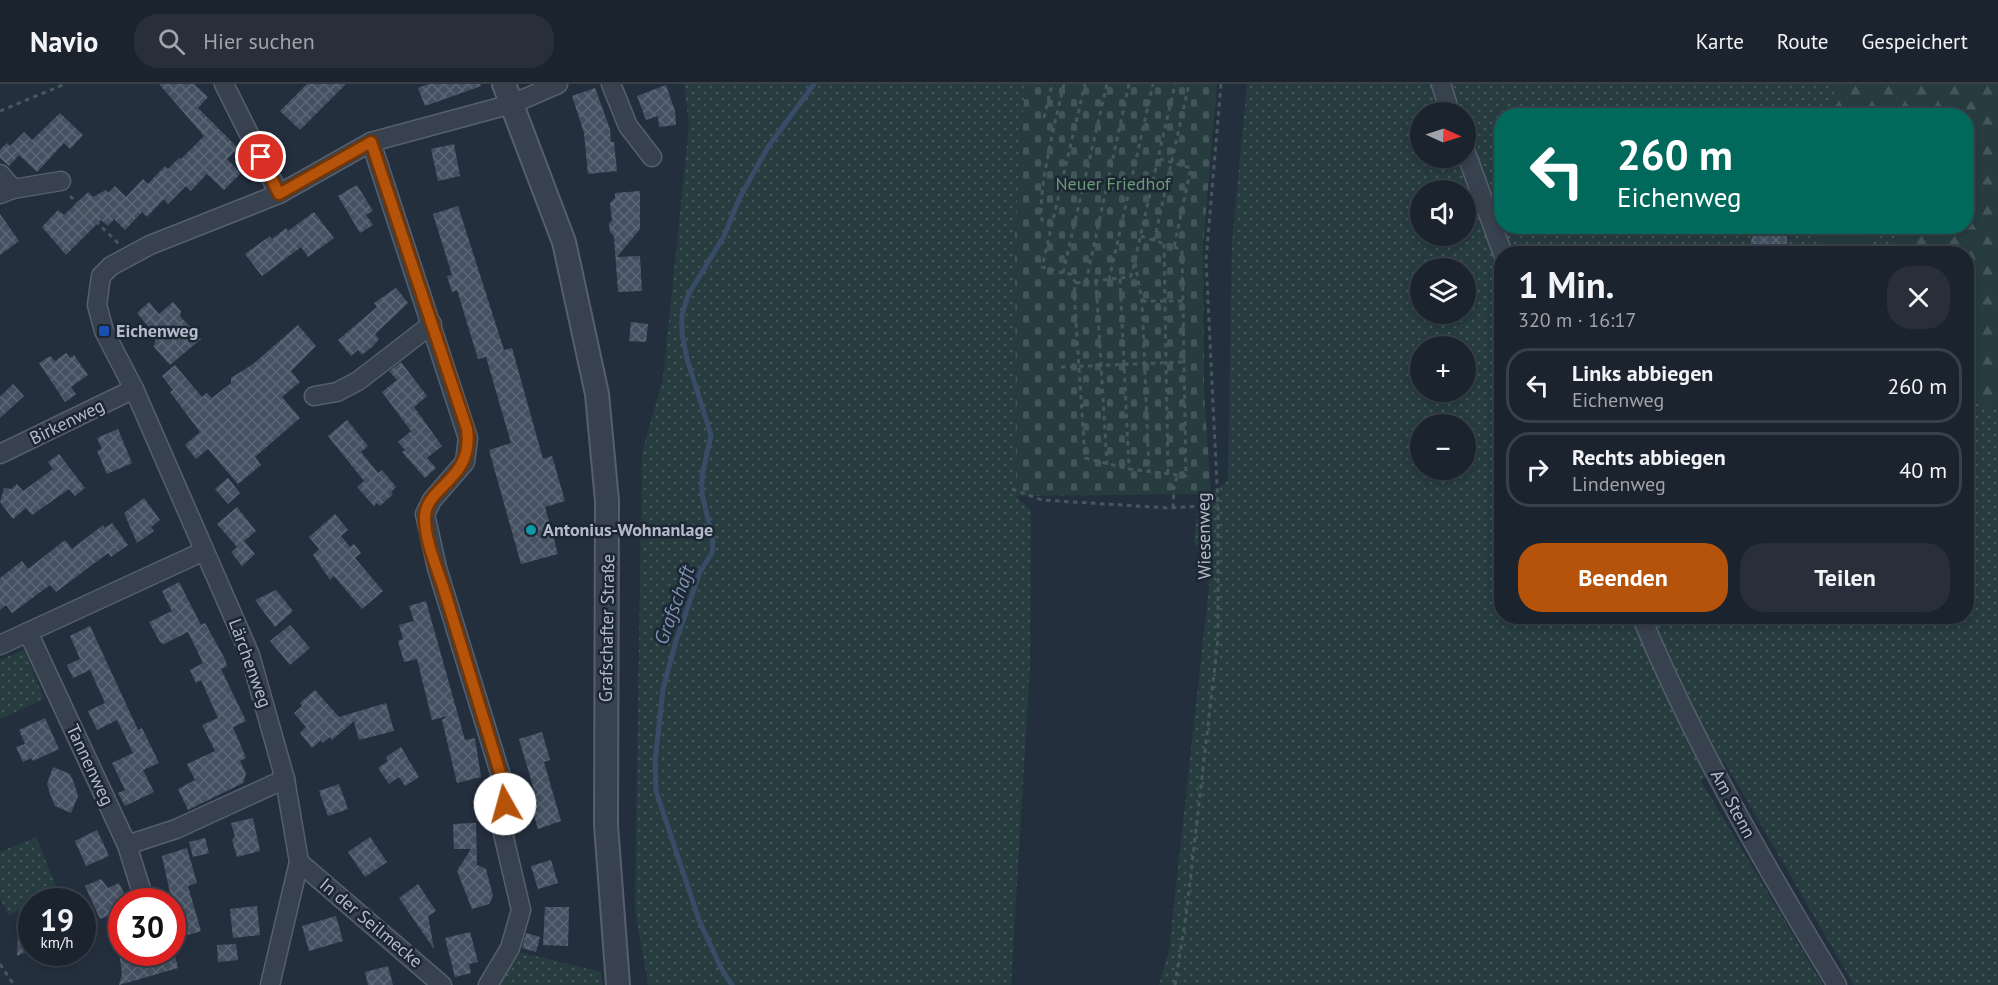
<!DOCTYPE html>
<html lang="de">
<head>
<meta charset="utf-8">
<style>
	body { margin:0; font-family:"PT Sans",sans-serif; background:#282f3a; color:#f1f3f6; height:100vh; display:flex; flex-direction:column; font-size:22px; white-space:nowrap }
	* { box-sizing:border-box; margin:0 }
	p { font-size:20px; color:#a0a4aa }
	.icon { flex:none; width:33px; height:33px; fill:none; stroke:currentColor; stroke-width:2; stroke-linecap:round; stroke-linejoin:round }
	.map { position:relative; flex:1; overflow:hidden }
	.details { position:absolute; left:1494px; top:162px; width:480px; height:378px; display:flex; flex-direction:column; background:#1b232e; border-radius:24px; box-shadow:0 3px 9px #0003,0 0 0 2px #39404a }
	.details>* { flex:none }
	.banner { position:absolute; left:1494px; top:24px; width:480px; height:126px; border-radius:24px; box-shadow:0 3px 9px #0003,0 0 0 2px #39404a; background:#00695c; color:#fff; overflow:hidden }
	.needle { width:39px; rotate:93deg }
	.buttons { position:absolute; left:1410px; top:18px; display:grid; gap:12px }
	.buttons a { display:grid; place-items:center; width:66px; height:66px; border-radius:50%; background:#1b232e; box-shadow:0 3px 9px #0003,0 0 0 2px #39404a; font-size:30px }
	.speed { position:absolute; left:18px; top:804px; display:flex; gap:12px; font-size:30px; font-weight:700; text-align:center }
	.speed>* { display:grid; place-content:center; width:78px; height:78px; border-radius:50%; background:#1b232e; box-shadow:0 3px 9px #0003,0 0 0 2px #39404a; line-height:1 }
	.speed small { font-size:15px; font-weight:400 }
	.speed .limit { border:9px solid #d22; background:#fff; color:#111 }
	.pin { position:absolute; display:grid; place-items:center; width:51px; height:51px; color:#fff; margin:-26px; border:3px solid #fff; border-radius:50%; box-shadow:0 2px 6px #0007 }
	.me { position:absolute; width:66px; margin:-33px; rotate:353deg; stroke-linejoin:round; filter:drop-shadow(0 0 4px #0008) }
	.turn { display:flex; align-items:center; gap:21px; height:126px; padding:0 24px; font-size:27px }
	.turn .icon { width:78px; height:78px; stroke-width:2.5 }
	.turn b { display:block; font-size:42px; line-height:51px }
	.round { display:grid; place-items:center; flex:none; width:63px; height:63px; border-radius:24px; background:#282f3a }
	.headline { display:flex; align-items:center; justify-content:space-between; height:102px; padding:0 24px }
	h1 { font-size:36px; font-weight:700; line-height:45px }
	.primary-button { display:flex; gap:12px; margin-top:auto; padding:12px 24px }
	.primary-button a { flex:1; height:69px; border-radius:24px; background:#b45309; color:#fff; font-size:24px; font-weight:700; line-height:69px; text-align:center }
	.primary-button a+a { background:#282f3a; color:#f1f3f6 }
	ul { padding:0; list-style:none }
	li { display:flex; align-items:center; gap:18px; height:75px; margin:0 12px 9px; padding:0 12px; border:3px solid #39404a; border-radius:24px }
	li div { flex:1 }
	li b { display:block; font-size:22px }
	li em { font-style:normal }
	header { display:flex; align-items:center; gap:36px; box-sizing:border-box; height:84px; padding:0 30px; background:#1b232e; border-bottom:2px solid #39404a }
	header strong { font-size:28px }
	nav { display:flex; gap:33px; margin-inline-start:auto; font-size:21px }
	.search { width:420px; height:54px; background:#282f3a; display:flex; align-items:center; gap:15px; box-sizing:border-box; padding:0 21px; border-radius:24px; color:#a0a4aa; font-size:22px }
	.map>svg:first-child { display:block }
</style>
</head>
<body>
<header>
<strong>Navio</strong>
<div class="search"><svg class="icon" aria-label="search" viewBox="0 0 24 24"><circle cx="10" cy="10" r="6"/><path d="M15 15l6 6"/></svg>Hier suchen</div>
<nav><a>Karte</a><a>Route</a><a>Gespeichert</a></nav>
</header>
<div class="map">
<svg width="1998" height="901" viewBox="0 0 1998 901">
	<defs>
		<pattern id="grass-dots" width="8" height="8" patternUnits="userSpaceOnUse" patternTransform="scale(1.5)"><rect width="8" height="8" fill="#263c3f"/><path d="M2 2h.1M6 6h.1" fill="none" stroke="#435659" stroke-width="1.8" stroke-linecap="round"/></pattern>
		<pattern id="forest-firs" width="22" height="20" patternUnits="userSpaceOnUse" patternTransform="scale(1.5)"><rect width="22" height="20" fill="#263c3f"/><path d="M5 1l3.5 6h-7zM16 11l3.5 6h-7z" fill="#435659"/></pattern>
		<pattern id="cemetery-stones" width="16" height="16" patternUnits="userSpaceOnUse" patternTransform="scale(1.5)"><rect width="16" height="16" fill="#263c3f"/><path d="M2 7V4a2 2 0 0 1 4 0v3zM10 15v-3a2 2 0 0 1 4 0v3z" fill="#435659"/></pattern>
		<pattern id="building-cross-hatch" width="8" height="8" patternUnits="userSpaceOnUse" patternTransform="scale(1.5)"><rect width="8" height="8" fill="#455162"/><path d="M0 0l8 8M0 8l8-8" fill="none" stroke="#5d6877"/></pattern>
	</defs>
	<rect width="100%" height="100%" fill="#242f3e"/>
	<g fill="url(#grass-dots)" fill-rule="evenodd">
		<polygon points="684,0 1025,0 1015,150 1016,412 1031,427 1030,581 1011,901 648,901 635,825 642,369 663,294 689,42"/>
		<path d="M 1247,0 L 1839,0 L 1827,31 L 1502,32 L 1502,142 L 1897,143 L 1893,169 L 1502,170 L 1502,532 L 1966,532 L 1967,318 L 1998,323 L 1998,901 L 1854,901 L 1724,677 L 1701,697 L 1823,901 L 1159,901 L 1169,866 L 1213,467 L 1194,460 C 1198,421 1197,421 1228,396 L 1232,158 ZM 1420,28 L 1466,28 L 1466,74 L 1420,74 ZM 1420,106 L 1466,106 L 1466,152 L 1420,152 ZM 1420,184 L 1466,184 L 1466,230 L 1420,230 ZM 1420,262 L 1466,262 L 1466,308 L 1420,308 ZM 1420,340 L 1466,340 L 1466,386 L 1420,386 Z"/>
		<polygon points="24,566 44,615 0,635 0,576"/>
		<polygon points="36,753 59,810 41,817 32,818 31,821 9,831 0,815 0,768"/>
		<polygon points="515,867 601,888 603,901 495,901"/>
	</g>
	<polygon fill="url(#forest-firs)" points="1839,0 1998,0 1998,323 1967,318 1966,170 1893,169 1897,143 1966,142 1966,32 1827,31"/>
	<polygon fill="url(#cemetery-stones)" points="1025,0 1217,0 1203,161 1204,308 1211,410 1016,412 1015,150"/>
	<polygon fill="#263c3f" points="1820,143 1871,143 1868,169 1817,169"/>
	<g fill="none" stroke-linecap="round" stroke-linejoin="round">
		<polyline stroke="#394c67" stroke-width="5" points="732,901 721,884 699,836 656,707 655,678 663,605 676,557 700,488 712,469 713,456 702,410 702,392 711,351 687,275 682,249 682,231 688,211 724,152 739,115 768,63 814,0"/>
	</g>
	<g fill="url(#building-cross-hatch)">
		<polygon points="159,0 194,0 208,13 198,24 238,64 227,75 241,89 224,106 207,90 191,107 186,102 168,120 164,115 147,133 142,128 125,146 114,135 108,142 101,136 66,171 42,143 58,126 64,131 88,108 93,113 106,106 108,109 115,102 126,113 143,95 148,100 165,82 168,85 179,74 181,75 204,52"/>
		<polygon points="307,0 346,0 300,46 280,27"/>
		<polygon points="428,0 480,0 481,2 425,22 418,4"/>
		<polygon points="666,1 675,27 676,41 659,43 658,32 646,36 637,12"/>
		<polygon points="595,4 610,45 611,58 614,58 617,87 588,90 584,49 572,12"/>
		<polygon points="60,29 83,51 70,65 64,59 37,88 19,71 9,82 0,74 0,66 7,59 10,62 24,48 32,56"/>
		<polygon points="454,60 460,92 438,97 431,65"/>
		<polygon points="357,101 373,127 366,131 373,141 360,149 338,112"/>
		<polygon points="640,107 640,145 617,173 640,172 642,207 618,208 614,152 610,148 609,140 612,136 610,119 615,114 615,109"/>
		<polygon points="458,122 504,266 512,264 543,375 552,372 565,417 545,423 558,470 521,480 489,366 511,359 486,273 478,275 457,206 452,208 447,192 452,191 433,130"/>
		<polygon points="314,128 334,154 308,173 301,163 262,192 245,170 270,152 272,155 286,144 288,147"/>
		<polygon points="0,130 19,157 0,171"/>
		<polygon points="1754,142 1786,142 1788,170 1749,170"/>
		<polygon points="396,204 408,219 375,250 379,255 373,262 362,271 358,266 351,272 338,256 377,223 374,219"/>
		<polygon points="149,218 159,230 173,218 181,227 180,232 201,255 170,281 154,263 156,252 137,229"/>
		<polygon points="631,238 648,240 646,258 629,257"/>
		<polygon points="298,241 316,262 291,287 300,298 282,313 300,334 255,373 261,381 238,400 208,365 196,375 185,361 200,348 170,308 173,306 162,292 175,281 202,313 207,309 212,314 231,299 231,294 253,280"/>
		<polygon points="66,269 70,274 74,271 88,291 71,303 76,310 65,318 39,279 50,272 55,277"/>
		<polygon points="401,278 427,312 414,323 442,362 427,374 436,384 425,394 402,368 405,366 398,358 411,347 382,308 397,296 389,287"/>
		<polygon points="13,300 24,312 0,334 0,313"/>
		<polygon points="347,336 368,362 361,368 378,389 382,386 396,403 391,408 393,410 380,422 377,419 374,422 357,403 364,397 328,352"/>
		<polygon points="118,345 132,379 107,390 97,367 102,365 97,354"/>
		<polygon points="59,370 85,404 75,412 69,405 32,431 26,424 13,435 0,418 4,404 11,405 17,400 23,407 53,385 48,378"/>
		<polygon points="228,394 240,409 228,420 215,405"/>
		<polygon points="144,414 160,436 151,443 154,447 137,459 124,429"/>
		<polygon points="237,423 256,447 244,457 255,470 242,482 231,468 237,463 217,440"/>
		<polygon points="335,430 348,446 341,452 350,463 354,460 361,469 355,474 383,507 362,525 334,492 330,496 313,471 319,465 309,453"/>
		<polygon points="112,439 128,461 111,473 108,469 56,508 50,501 12,529 6,521 0,526 0,494 22,477 28,485 65,456 72,465 103,441 105,444"/>
		<polygon points="179,498 201,541 205,539 225,575 227,582 221,585 246,637 233,643 246,674 240,677 246,690 243,699 188,726 178,705 195,696 187,680 215,667 202,641 218,634 201,596 196,599 190,586 203,579 188,548 164,560 160,558 149,538 172,527 162,507"/>
		<polygon points="276,506 293,527 275,543 255,516"/>
		<polygon points="426,517 465,656 475,654 481,693 457,699 442,636 448,632 432,636 417,575 404,578 398,557 403,555 399,541 414,537 409,522"/>
		<polygon points="290,541 310,564 290,581 270,557"/>
		<polygon points="90,542 138,646 142,644 159,679 143,686 154,708 125,722 118,709 125,706 112,679 133,669 117,636 97,646 88,627 105,619 90,586 73,594 67,581 80,575 70,552"/>
		<polygon points="315,606 339,633 386,619 394,647 359,656 354,637 332,656 330,653 323,659 321,656 312,664 300,649 306,643 294,629 302,622 300,619"/>
		<polygon points="45,634 59,665 33,677 31,674 23,678 16,663 25,660 19,646"/>
		<polygon points="542,648 550,676 544,678 561,737 538,745 527,708 534,706 519,655"/>
		<polygon points="401,663 419,693 405,702 399,693 389,700 378,684 388,677 386,673"/>
		<polygon points="53,683 70,690 74,699 78,712 71,729 55,722 50,710 47,700"/>
		<polygon points="339,700 348,725 328,732 319,707"/>
		<polygon points="253,734 260,767 237,773 232,756 235,752 231,739"/>
		<polygon points="476,739 477,781 486,785 493,812 489,820 472,825 457,787 471,765 454,765 453,740"/>
		<polygon points="97,746 109,772 86,782 75,757"/>
		<polygon points="370,753 387,778 365,793 348,768"/>
		<polygon points="205,754 209,769 193,773 189,758"/>
		<polygon points="187,764 197,799 188,802 201,847 172,856 172,818 162,772"/>
		<polygon points="551,776 558,799 538,805 531,782"/>
		<polygon points="101,795 108,804 119,799 128,818 122,818 122,826 100,835 85,802"/>
		<polygon points="418,800 436,827 428,832 434,865 399,814"/>
		<polygon points="257,822 260,851 233,854 230,825"/>
		<polygon points="545,823 569,823 568,862 543,861"/>
		<polygon points="336,832 343,857 309,867 302,842"/>
		<polygon points="470,848 478,878 469,880 471,889 455,893 445,854"/>
		<polygon points="18,849 32,849 32,865 17,872"/>
		<polygon points="526,849 540,853 536,868 522,864"/>
		<polygon points="236,860 238,876 218,878 217,861"/>
		<polygon points="119,868 142,868 145,877 174,868 178,884 119,901 122,890"/>
		<polygon points="388,882 393,901 368,901 365,888"/>
	</g>
	<g fill="none" stroke-linecap="round" stroke-linejoin="round">
		<g stroke="#565f6c" stroke-width="21">
			<g id="minor">
				<polyline points="224,0 279,110"/>
				<polyline points="611,0 628,42 652,73"/>
				<polyline points="1441,0 1450,28"/>
				<polyline points="371,58 468,354 465,378 432,416 425,430 437,484 505,705 502,745 521,826 510,864 488,901"/>
				<polyline points="1466,69 1503,170"/>
				<polyline points="0,90 13,105 0,110"/>
				<polyline points="13,105 61,97"/>
				<polyline points="314,312 337,308 358,297 432,240"/>
				<polyline points="0,370 134,305"/>
				<path d="M 1641,532 C 1695,661 1765,782 1837,901"/>
				<polyline points="28,548 127,761 145,818"/>
				<polyline points="0,561 204,467"/>
				<polyline points="127,761 176,745 285,695"/>
				<polyline points="299,778 442,901"/>
				<polyline points="270,901 299,778 285,695 250,571 134,305 104,247 97,221 101,192 111,182 150,161 279,110 371,58 512,20 558,0"/>
			</g>
		</g>
		<g stroke="#565f6c" stroke-width="26">
			<polyline id="tertiary" points="504,0 564,158 597,310 607,417 606,741 618,901"/>
		</g>
		<g stroke="#44595c" stroke-width="3" stroke-dasharray="4.5 4.5" stroke-linecap="butt">
			<polyline points="0,27 65,0"/>
			<polyline points="1044,34 1052,0"/>
			<polyline points="70,112 119,160"/>
			<path d="M 1052,139 L 1042,136 C 1037,107 1057,31 1064,0"/>
			<polyline points="1141,152 1174,163 1191,84 1160,75"/>
			<polyline points="1154,157 1189,0"/>
			<polyline points="1164,160 1168,392"/>
			<polyline points="1174,163 1182,166 1186,392 1129,385 1085,374 1074,208 1076,199 1130,193 1132,189 1175,0"/>
			<polyline points="1135,179 1142,217 1149,388"/>
			<polyline points="1063,189 1042,183 1085,0"/>
			<polyline points="1120,195 1129,385"/>
			<polyline points="1109,196 1153,0"/>
			<polyline points="1096,197 1107,381"/>
			<polyline points="1086,198 1129,0"/>
			<polyline points="1076,199 1070,190 1063,189 1107,0"/>
			<polyline points="1142,217 1183,217"/>
			<polyline points="1061,283 1184,278"/>
			<polyline points="1012,405 1042,416 1169,424 1218,421"/>
			<polyline points="1173,424 1174,402 1177,393"/>
			<polyline points="0,880 14,901"/>
			<polyline points="1175,901 1186,832 1218,555 1218,421 1206,176 1221,0"/>
		</g>
		<use href="#minor" stroke="#38414e" stroke-width="18"/>
		<use href="#tertiary" stroke="#38414e" stroke-width="22"/>
	</g>
	<g fill="none" stroke-linecap="round" stroke-linejoin="round">
		<g stroke="#753606" stroke-width="15">
			<path id="route" d="M 261,73 L 279,110 L 371,58 L 467,345 C 474,396 427,401 425,432 C 424,457 439,488 446,512 C 466,576 485,641 505,705 L 505,720"/>
		</g>
		<use href="#route" stroke="#b45309" stroke-width="10"/>
	</g>
	<rect fill="#1a4fb4" stroke="#1d2633" stroke-width="2" x="98" y="241" width="12" height="12" rx="3"/>
	<circle fill="#0f9aa8" stroke="#1d2633" stroke-width="2" cx="531" cy="446" r="6"/>
	<g text-anchor="middle" stroke-width="5" stroke-linejoin="round" paint-order="stroke">
		<g font-size="18" fill="#6b9a76" stroke="#1d2633">
			<text x="1113" y="106">Neuer Friedhof</text>
		</g>
		<g font-size="18" font-weight="bold" fill="#b4bcc9" stroke="#1d2633" text-anchor="start">
			<text x="116" y="253">Eichenweg</text>
			<text x="543" y="452">Antonius-Wohnanlage</text>
		</g>
		<g font-size="18" fill="#b4bcc9" stroke="#1d2633">
			<text transform="translate(67 338) rotate(-26)" y="6">Birkenweg</text>
			<text transform="translate(1204 452) rotate(-91)" y="6">Wiesenweg</text>
			<text transform="translate(607 544) rotate(-89)" y="6">Grafschafter Straße</text>
			<text transform="translate(250 579) rotate(70)" y="6">Lärchenweg</text>
			<text transform="translate(90 681) rotate(65)" y="6">Tannenweg</text>
			<text transform="translate(1733 720) rotate(62)" y="6">Am Stenn</text>
			<text transform="translate(371 839) rotate(40)" y="6">In der Seilmecke</text>
		</g>
		<g font-size="20" font-style="italic" fill="#7c92b1" stroke="#1d2633">
			<text transform="translate(674 521) rotate(-70)" y="7">Grafschaft</text>
		</g>
	</g>
</svg>
<div class="buttons">
<a><svg class="needle" viewBox="-14 -14 28 28"><path d="M0-13l5 13h-10z" fill="#e53935"/><path d="M0 13l5-13h-10z" fill="#a0a4aa"/></svg></a>
<a><svg class="icon" aria-label="sound" viewBox="0 0 24 24"><path d="M4 9h4l5-4v14l-5-4H4zM17 9q2 3 0 6"/></svg></a>
<a><svg class="icon" aria-label="layers" viewBox="0 0 24 24"><path d="M12 4l9 5-9 5-9-5zM3 14l9 5 9-5"/></svg></a>
<a>+</a>
<a>−</a>
</div>
<div class="speed"><div>19<small>km/h</small></div><div class="limit">30</div></div>
<div class="pin" style="left:261px;top:73px;background:#d93025"><svg class="icon" aria-label="arrive" viewBox="0 0 24 24"><path d="M6 21V4h12l-3 4 3 4H6"/></svg></div>
<svg class="me" style="left:505px;top:720px" viewBox="-20 -20 40 40"><circle r="19" fill="#fff"/><path d="M0-13L10 11 0 6-10 11z" fill="#b45309"/></svg>
<div class="banner">
<div class="turn"><svg class="icon" aria-label="left" viewBox="0 0 24 24"><path d="M17 20v-9H6M10 6l-5 5 5 5"/></svg><div><b>260 m</b>Eichenweg</div></div>
</div>
<section class="details">
<div class="headline"><div><h1>1 Min.</h1><p>320 m · 16:17</p></div><a class="round"><svg class="icon" aria-label="close" viewBox="0 0 24 24"><path d="M6 6l12 12M18 6L6 18"/></svg></a></div>
<ul>
<li><svg class="icon" aria-label="left" viewBox="0 0 24 24"><path d="M17 20v-9H6M10 6l-5 5 5 5"/></svg><div><b>Links abbiegen</b><p>Eichenweg</p></div><em>260 m</em></li>
<li><svg class="icon" aria-label="right" viewBox="0 0 24 24"><path d="M7 20v-9h11M14 6l5 5-5 5"/></svg><div><b>Rechts abbiegen</b><p>Lindenweg</p></div><em>40 m</em></li>
</ul>
<div class="primary-button"><a>Beenden</a><a>Teilen</a></div>
</section>
</div>
</body>
</html>
